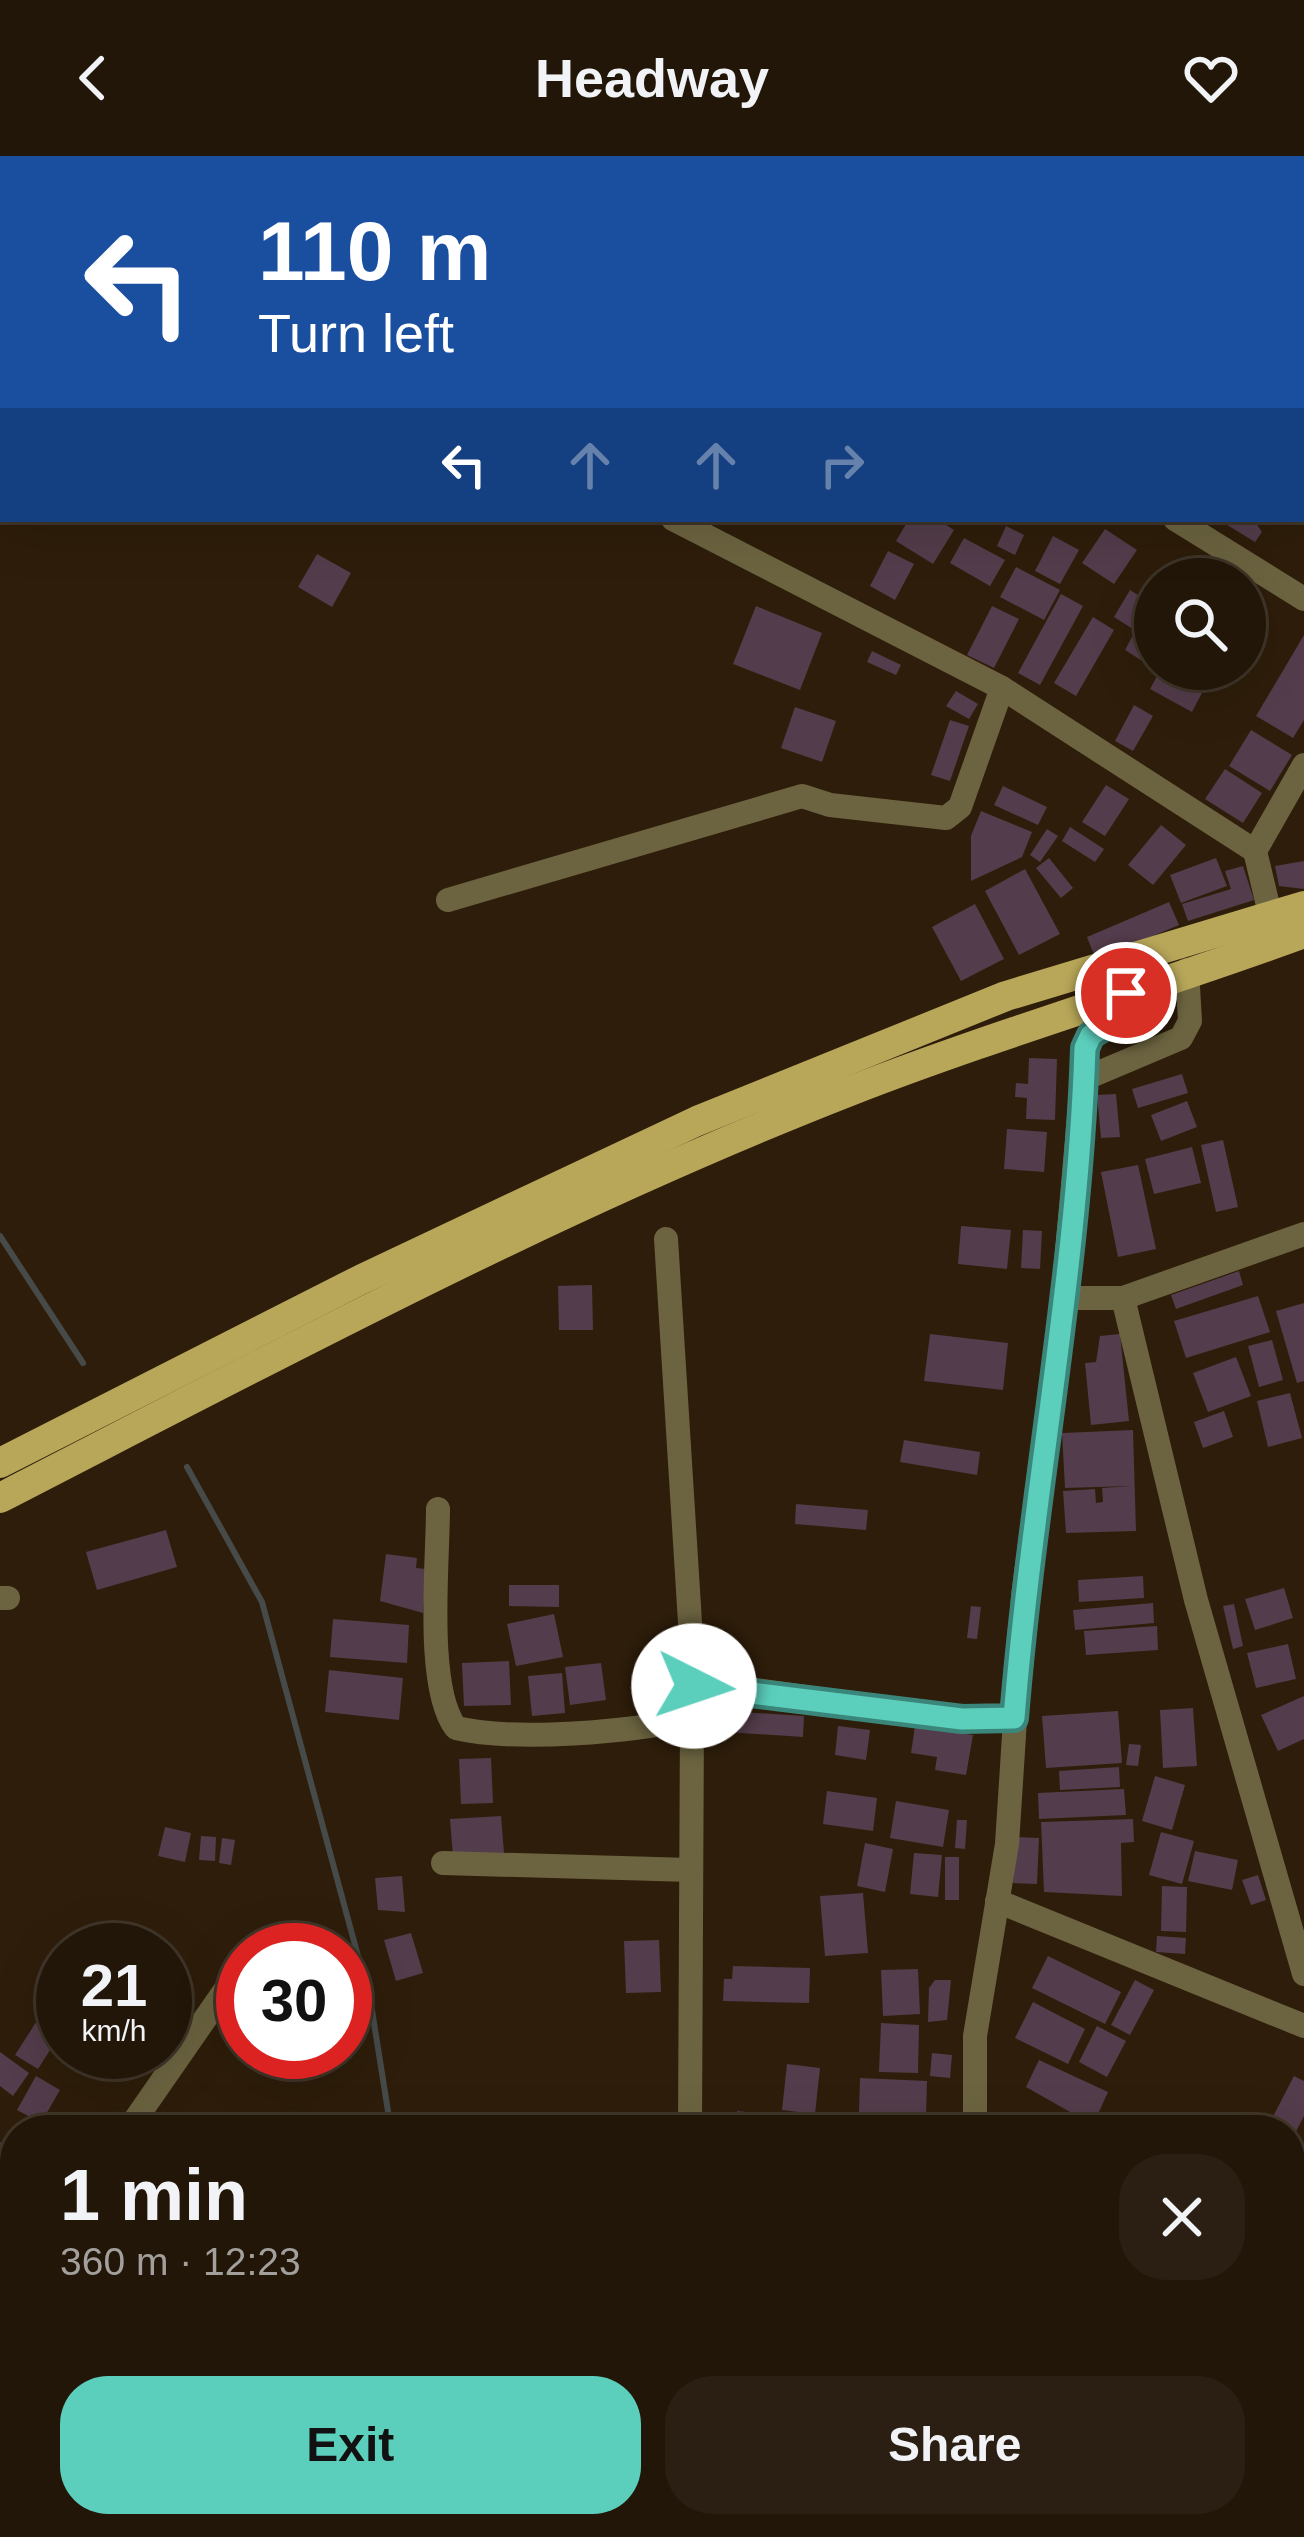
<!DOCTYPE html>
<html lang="en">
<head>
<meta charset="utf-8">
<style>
	body { margin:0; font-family:Arial,sans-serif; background:#2a1f12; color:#f1f3f6; height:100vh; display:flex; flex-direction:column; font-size:45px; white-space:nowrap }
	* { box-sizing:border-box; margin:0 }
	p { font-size:39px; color:#a29f9c }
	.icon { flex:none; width:66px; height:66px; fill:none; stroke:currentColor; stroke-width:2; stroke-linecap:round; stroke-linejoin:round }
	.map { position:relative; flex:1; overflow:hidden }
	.panel { position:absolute; left:0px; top:1959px; width:1305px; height:423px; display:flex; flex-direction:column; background:#221608; border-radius:48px 48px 0 0; box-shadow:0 12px 48px #0002,0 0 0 3px #3f3529 }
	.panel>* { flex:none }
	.hud { position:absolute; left:0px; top:0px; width:1305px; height:366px; box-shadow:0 12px 48px #0002,0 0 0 3px #3f3529; background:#1a4fa0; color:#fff; overflow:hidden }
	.buttons { position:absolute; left:1134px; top:402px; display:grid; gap:24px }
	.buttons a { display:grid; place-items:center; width:132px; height:132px; border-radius:50%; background:#221608; box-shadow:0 12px 48px #0002,0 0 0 3px #3f3529; font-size:60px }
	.speed { position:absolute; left:36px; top:1767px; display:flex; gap:24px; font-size:60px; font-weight:700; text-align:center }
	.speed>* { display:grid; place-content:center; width:156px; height:156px; border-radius:50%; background:#221608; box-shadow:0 12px 48px #0002,0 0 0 3px #3f3529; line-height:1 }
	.speed small { font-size:30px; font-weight:400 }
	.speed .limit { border:18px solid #d22; background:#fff; color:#111 }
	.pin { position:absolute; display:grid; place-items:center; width:102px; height:102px; color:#fff; margin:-51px; border:6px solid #fff; border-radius:50%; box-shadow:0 3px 12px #0007 }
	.me { position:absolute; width:132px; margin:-66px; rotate:94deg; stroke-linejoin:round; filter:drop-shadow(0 0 9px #0008) }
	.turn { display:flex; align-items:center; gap:42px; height:252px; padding:0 60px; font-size:54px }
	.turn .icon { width:156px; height:156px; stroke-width:2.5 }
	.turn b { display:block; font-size:84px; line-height:102px }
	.lanes { display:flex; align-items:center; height:114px; padding:0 60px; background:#0003; justify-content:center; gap:60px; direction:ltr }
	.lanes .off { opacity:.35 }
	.round { display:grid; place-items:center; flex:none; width:126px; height:126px; border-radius:48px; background:#2a1f12 }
	.overview { display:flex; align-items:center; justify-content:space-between; height:204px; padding:0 60px }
	h1 { font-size:72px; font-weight:800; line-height:90px }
	.button { display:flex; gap:24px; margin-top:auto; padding:24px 60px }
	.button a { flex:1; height:138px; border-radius:48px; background:#5bcebc; color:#111; font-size:48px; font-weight:800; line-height:138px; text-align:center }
	.button a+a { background:#2a1f12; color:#f1f3f6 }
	header { display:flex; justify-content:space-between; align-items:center; height:156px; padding:0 60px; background:#221608; font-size:54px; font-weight:800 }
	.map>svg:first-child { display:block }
</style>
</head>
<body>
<header><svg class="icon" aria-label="back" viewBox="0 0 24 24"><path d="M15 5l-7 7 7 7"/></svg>Headway<svg class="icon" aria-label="heart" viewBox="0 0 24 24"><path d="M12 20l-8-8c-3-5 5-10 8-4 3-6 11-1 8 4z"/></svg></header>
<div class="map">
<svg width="1304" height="2381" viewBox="0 0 1304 2381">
	<rect width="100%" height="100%" fill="#2e1d0a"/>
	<polygon fill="#204535" points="1290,2177 1304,2184 1304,2381 1053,2381 1054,2367 1290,2367"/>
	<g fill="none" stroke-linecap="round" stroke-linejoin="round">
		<g stroke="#464a49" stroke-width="6">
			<polyline points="0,1080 83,1207"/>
			<polyline points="187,1311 262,1446 371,1848 391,1974"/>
			<polyline points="579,2367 583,2381"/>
		</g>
	</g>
	<g fill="#533c4b">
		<polygon points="909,363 937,363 954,374 933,408 896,385"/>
		<polygon points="1226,363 1253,363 1262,376 1255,386 1224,367"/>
		<polygon points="1006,370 1024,379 1015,399 997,390"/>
		<polygon points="1105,373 1137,394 1114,428 1082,407"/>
		<polygon points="1053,380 1079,394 1060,428 1035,415"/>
		<polygon points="964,382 1005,404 990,430 950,407"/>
		<polygon points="888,395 914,408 895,444 870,430"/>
		<polygon points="317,398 351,417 332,451 298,431"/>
		<polygon points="1016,411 1060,434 1044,464 1000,441"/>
		<polygon points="1130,434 1155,450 1155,487 1114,461"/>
		<polygon points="1061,438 1083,450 1040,529 1018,517"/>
		<polygon points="756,450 822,477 800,534 733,508"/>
		<polygon points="992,450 1019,463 994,512 967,499"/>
		<polygon points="1093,461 1114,474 1076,540 1054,527"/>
		<polygon points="1133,479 1153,491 1144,506 1125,494"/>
		<polygon points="1304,479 1304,564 1293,582 1256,560"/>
		<polygon points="872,495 901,509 896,519 867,506"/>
		<polygon points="1161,513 1204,533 1192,556 1150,533"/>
		<polygon points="1175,513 1208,513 1199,528"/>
		<polygon points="956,535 978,548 969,563 946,550"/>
		<polygon points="1134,549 1153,560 1133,595 1115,585"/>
		<polygon points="795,551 836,565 822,606 781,592"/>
		<polygon points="950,564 969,570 950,625 931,619"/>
		<polygon points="1251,574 1292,599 1270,635 1229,610"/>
		<polygon points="1225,613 1262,637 1243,667 1205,643"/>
		<polygon points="1106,629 1129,643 1105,680 1082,666"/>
		<polygon points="1003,630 1047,651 1038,669 994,649"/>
		<polygon points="981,655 1032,676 1022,701 971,725 971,680"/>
		<polygon points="1161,669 1186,689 1153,729 1128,709"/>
		<polygon points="1070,671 1104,693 1095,706 1062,685"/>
		<polygon points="1047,673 1058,680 1040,706 1030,699"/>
		<polygon points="1049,702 1073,732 1061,742 1036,712"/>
		<polygon points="1216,702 1227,730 1181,747 1170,719"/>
		<polygon points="1304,705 1304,733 1279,730 1275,710"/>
		<polygon points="1243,710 1254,744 1188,765 1182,748 1231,733 1225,715"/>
		<polygon points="1025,713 1060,778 1019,799 985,735"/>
		<polygon points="1169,746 1179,769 1096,804 1087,781"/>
		<polygon points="975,748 1004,803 961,825 932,771"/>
		<polygon points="1029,902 1057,903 1055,964 1026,963 1027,942 1015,941 1016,927 1028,928"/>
		<polygon points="1182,918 1188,937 1138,952 1132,933"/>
		<polygon points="1116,938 1120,981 1101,982 1097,939"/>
		<polygon points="1187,945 1197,971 1161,985 1151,959"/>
		<polygon points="1007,973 1047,976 1044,1016 1004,1013"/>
		<polygon points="1223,984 1238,1051 1216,1056 1201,989"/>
		<polygon points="1192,991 1201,1027 1154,1038 1145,1003"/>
		<polygon points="1138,1009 1156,1093 1118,1101 1101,1016"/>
		<polygon points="961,1070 1011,1074 1007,1113 958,1108"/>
		<polygon points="1023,1074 1042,1075 1040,1113 1021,1112"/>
		<polygon points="1239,1115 1243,1129 1176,1153 1171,1139"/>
		<polygon points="592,1129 593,1174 559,1174 558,1130"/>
		<polygon points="1258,1140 1270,1176 1186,1202 1174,1165"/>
		<polygon points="1304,1147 1304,1225 1297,1227 1276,1155"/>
		<polygon points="930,1178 1008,1187 1003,1234 924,1225"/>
		<polygon points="1120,1178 1129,1265 1091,1269 1085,1207 1096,1206 1100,1180"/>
		<polygon points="1272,1184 1283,1224 1259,1231 1248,1190"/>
		<polygon points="1236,1201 1251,1240 1208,1256 1193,1217"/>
		<polygon points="1290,1237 1302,1282 1268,1291 1257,1245"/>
		<polygon points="1224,1255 1233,1281 1203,1292 1194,1266"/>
		<polygon points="1133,1274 1136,1375 1066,1377 1063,1335 1095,1333 1096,1347 1103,1346 1102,1332 1130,1330 1065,1332 1062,1277"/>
		<polygon points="904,1284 980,1296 977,1319 900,1306"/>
		<polygon points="796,1348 868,1354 866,1374 795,1368"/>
		<polygon points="166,1374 177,1411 97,1434 86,1396"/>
		<polygon points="386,1398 417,1402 416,1412 426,1413 423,1457 380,1445"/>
		<polygon points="1143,1420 1144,1442 1079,1446 1078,1424"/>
		<polygon points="509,1429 559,1429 559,1451 509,1450"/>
		<polygon points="1284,1432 1293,1462 1255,1474 1245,1443"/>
		<polygon points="1153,1447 1154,1467 1075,1474 1073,1454"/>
		<polygon points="1234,1448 1243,1490 1233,1493 1223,1450"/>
		<polygon points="971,1450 981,1451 977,1483 967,1482"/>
		<polygon points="554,1458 563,1501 516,1510 507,1468"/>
		<polygon points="333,1463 409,1469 407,1507 330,1501"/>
		<polygon points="1157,1470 1158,1494 1086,1499 1084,1475"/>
		<polygon points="1288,1488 1296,1523 1256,1532 1247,1497"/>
		<polygon points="509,1505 511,1549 464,1550 462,1507"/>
		<polygon points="601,1507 606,1544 570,1549 565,1511"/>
		<polygon points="329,1514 403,1522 399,1564 325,1556"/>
		<polygon points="562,1517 565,1557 532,1560 528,1520"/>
		<polygon points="1304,1540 1304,1583 1278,1595 1261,1559"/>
		<polygon points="1193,1552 1197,1610 1163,1612 1160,1554"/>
		<polygon points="712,1554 804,1560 803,1581 710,1575"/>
		<polygon points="1118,1555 1122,1607 1046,1612 1042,1560"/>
		<polygon points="838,1570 870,1574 866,1604 835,1599"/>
		<polygon points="915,1570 973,1579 966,1619 935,1614 937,1601 911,1597"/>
		<polygon points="1129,1588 1141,1589 1138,1610 1126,1609"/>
		<polygon points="491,1602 493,1647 461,1648 459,1603"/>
		<polygon points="1119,1611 1120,1631 1060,1634 1059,1615"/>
		<polygon points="1155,1620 1185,1629 1172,1674 1142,1665"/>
		<polygon points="1124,1633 1126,1659 1039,1663 1038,1637"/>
		<polygon points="827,1635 877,1642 873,1675 823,1668"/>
		<polygon points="896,1645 949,1654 943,1691 890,1682"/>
		<polygon points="501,1660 504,1697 453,1700 450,1663"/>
		<polygon points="1133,1663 1134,1686 1121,1687 1122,1740 1044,1736 1041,1666"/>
		<polygon points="957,1664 967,1664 965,1693 955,1692"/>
		<polygon points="165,1671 191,1677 185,1706 158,1700"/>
		<polygon points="1161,1676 1194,1685 1182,1728 1149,1719"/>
		<polygon points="201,1680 216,1681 215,1705 199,1704"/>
		<polygon points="1015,1681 1039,1682 1037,1728 1013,1727"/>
		<polygon points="222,1682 235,1684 231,1709 219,1707"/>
		<polygon points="865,1687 893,1693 885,1736 857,1730"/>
		<polygon points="1195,1695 1238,1704 1232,1734 1188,1725"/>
		<polygon points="914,1697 942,1699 938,1741 910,1738"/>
		<rect x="945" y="1701" width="14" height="43"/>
		<polygon points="1258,1719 1266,1744 1251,1749 1242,1724"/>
		<polygon points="402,1720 405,1756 378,1754 375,1722"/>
		<polygon points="1162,1730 1187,1731 1186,1776 1161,1775"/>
		<polygon points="863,1737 868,1797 825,1800 820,1740"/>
		<polygon points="411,1777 423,1817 396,1825 384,1784"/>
		<polygon points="1157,1780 1186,1782 1185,1798 1156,1796"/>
		<polygon points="659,1784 661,1836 626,1837 624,1785"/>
		<polygon points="1048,1800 1121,1836 1105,1868 1032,1832"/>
		<polygon points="733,1810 810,1812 809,1847 723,1845 724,1823 732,1823"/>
		<polygon points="918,1813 920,1858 883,1860 881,1814"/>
		<polygon points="935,1824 951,1824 947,1864 928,1866 929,1832"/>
		<polygon points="1135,1824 1154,1834 1130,1879 1111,1869"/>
		<polygon points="1033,1846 1085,1873 1068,1908 1015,1882"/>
		<polygon points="40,1860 62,1875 38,1913 15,1899"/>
		<polygon points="881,1867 919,1869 918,1917 879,1916"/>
		<polygon points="1097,1870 1126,1885 1107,1921 1079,1906"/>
		<polygon points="0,1896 29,1917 13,1940 0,1930"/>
		<polygon points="128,1896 162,1896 153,1911"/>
		<polygon points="932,1897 952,1899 950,1922 930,1920"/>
		<polygon points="1039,1904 1108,1936 1093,1969 1026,1931"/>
		<polygon points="787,1908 820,1912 815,1958 782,1954"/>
		<polygon points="36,1920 60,1934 41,1967 17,1954"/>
		<polygon points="1294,1920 1304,1925 1304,1960 1290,1987 1290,1974 1266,1974"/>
		<polygon points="860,1922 927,1925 926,1960 859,1957"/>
		<polygon points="737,1955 817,1963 816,1974 735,1974"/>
		<polygon points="1045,1961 1078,1974 1040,1974"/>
		<polygon points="0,1986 15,1995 15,2023 0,2014"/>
		<polygon points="447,2367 461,2367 468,2372 462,2381 437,2381"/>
		<polygon points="639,2370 641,2381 605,2381 604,2375"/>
	</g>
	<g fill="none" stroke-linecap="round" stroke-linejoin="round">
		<g stroke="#6c6440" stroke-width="24">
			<polyline points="1052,0 1057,3"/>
			<polyline points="1302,151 1304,152"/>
			<polyline points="673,363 1002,532 1255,695"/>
			<polyline points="1175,363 1304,443"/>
			<polyline points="448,744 802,640 830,649 946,662 960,651 1002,532"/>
			<polyline points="1271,762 1255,695 1304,609"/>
			<polyline points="1084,923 1181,882 1190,865 1187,814"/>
			<polyline points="666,1083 694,1530"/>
			<polyline points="1063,1142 1123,1142 1196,1444 1304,1818"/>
			<polyline points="1123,1142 1304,1078"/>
			<path d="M 438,1353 C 438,1406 425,1532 456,1572 C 516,1586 631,1576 692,1562 L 692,1536 L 700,1526 L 962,1563 L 1014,1562"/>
			<polyline points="0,1442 8,1442"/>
			<polyline points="443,1707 691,1714"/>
			<polyline points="997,1745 1304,1870"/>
			<polyline points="128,1974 241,1811"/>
			<polyline points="690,1974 692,1562"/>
			<polyline points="975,1974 975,1880 1007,1688 1023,1440 1063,1142 1085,892 1091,879 1126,858 1126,837"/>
			<polyline points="1290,2143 1304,2150"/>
			<polyline points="0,2160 15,2138"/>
			<polyline points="699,2367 701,2381"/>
			<polyline points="978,2367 978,2381"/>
		</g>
		<g stroke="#b8a759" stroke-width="30">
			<polyline points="0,1307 362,1123 697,965 1006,840 1304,750"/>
			<path d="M 0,1342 C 278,1199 558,1049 850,935 C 999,877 1154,832 1304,777"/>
		</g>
	</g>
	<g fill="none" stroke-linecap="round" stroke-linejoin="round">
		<g stroke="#3b867a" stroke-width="30">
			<path id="route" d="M 694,1530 L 962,1563 L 1014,1562 C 1032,1338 1078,1116 1085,892 L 1091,879 L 1126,858 L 1126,837"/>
		</g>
		<use href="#route" stroke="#5bcebc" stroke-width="21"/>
	</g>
</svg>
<div class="buttons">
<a><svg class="icon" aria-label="search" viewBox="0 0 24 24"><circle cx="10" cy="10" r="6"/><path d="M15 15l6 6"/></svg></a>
</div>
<div class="speed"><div>21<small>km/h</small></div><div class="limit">30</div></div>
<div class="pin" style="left:1126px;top:837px;background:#d93025"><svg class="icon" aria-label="arrive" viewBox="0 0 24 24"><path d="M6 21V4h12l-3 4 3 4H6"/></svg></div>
<svg class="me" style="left:694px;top:1530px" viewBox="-20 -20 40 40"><circle r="19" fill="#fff"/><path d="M0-13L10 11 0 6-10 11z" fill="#5bcebc"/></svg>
<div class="hud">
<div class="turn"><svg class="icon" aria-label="left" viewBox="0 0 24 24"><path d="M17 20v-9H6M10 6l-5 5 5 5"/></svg><div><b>110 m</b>Turn left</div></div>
<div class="lanes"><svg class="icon" aria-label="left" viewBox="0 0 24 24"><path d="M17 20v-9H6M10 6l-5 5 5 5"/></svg><svg class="icon off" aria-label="ahead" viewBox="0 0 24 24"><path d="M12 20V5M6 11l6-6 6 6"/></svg><svg class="icon off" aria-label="ahead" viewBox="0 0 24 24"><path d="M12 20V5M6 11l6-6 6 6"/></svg><svg class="icon off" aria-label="right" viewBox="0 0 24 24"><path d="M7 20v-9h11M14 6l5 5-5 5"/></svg></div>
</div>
<section class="panel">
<div class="overview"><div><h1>1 min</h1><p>360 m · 12:23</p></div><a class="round"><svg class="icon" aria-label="close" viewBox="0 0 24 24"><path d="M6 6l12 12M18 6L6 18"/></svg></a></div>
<div class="button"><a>Exit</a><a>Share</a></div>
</section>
</div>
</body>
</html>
